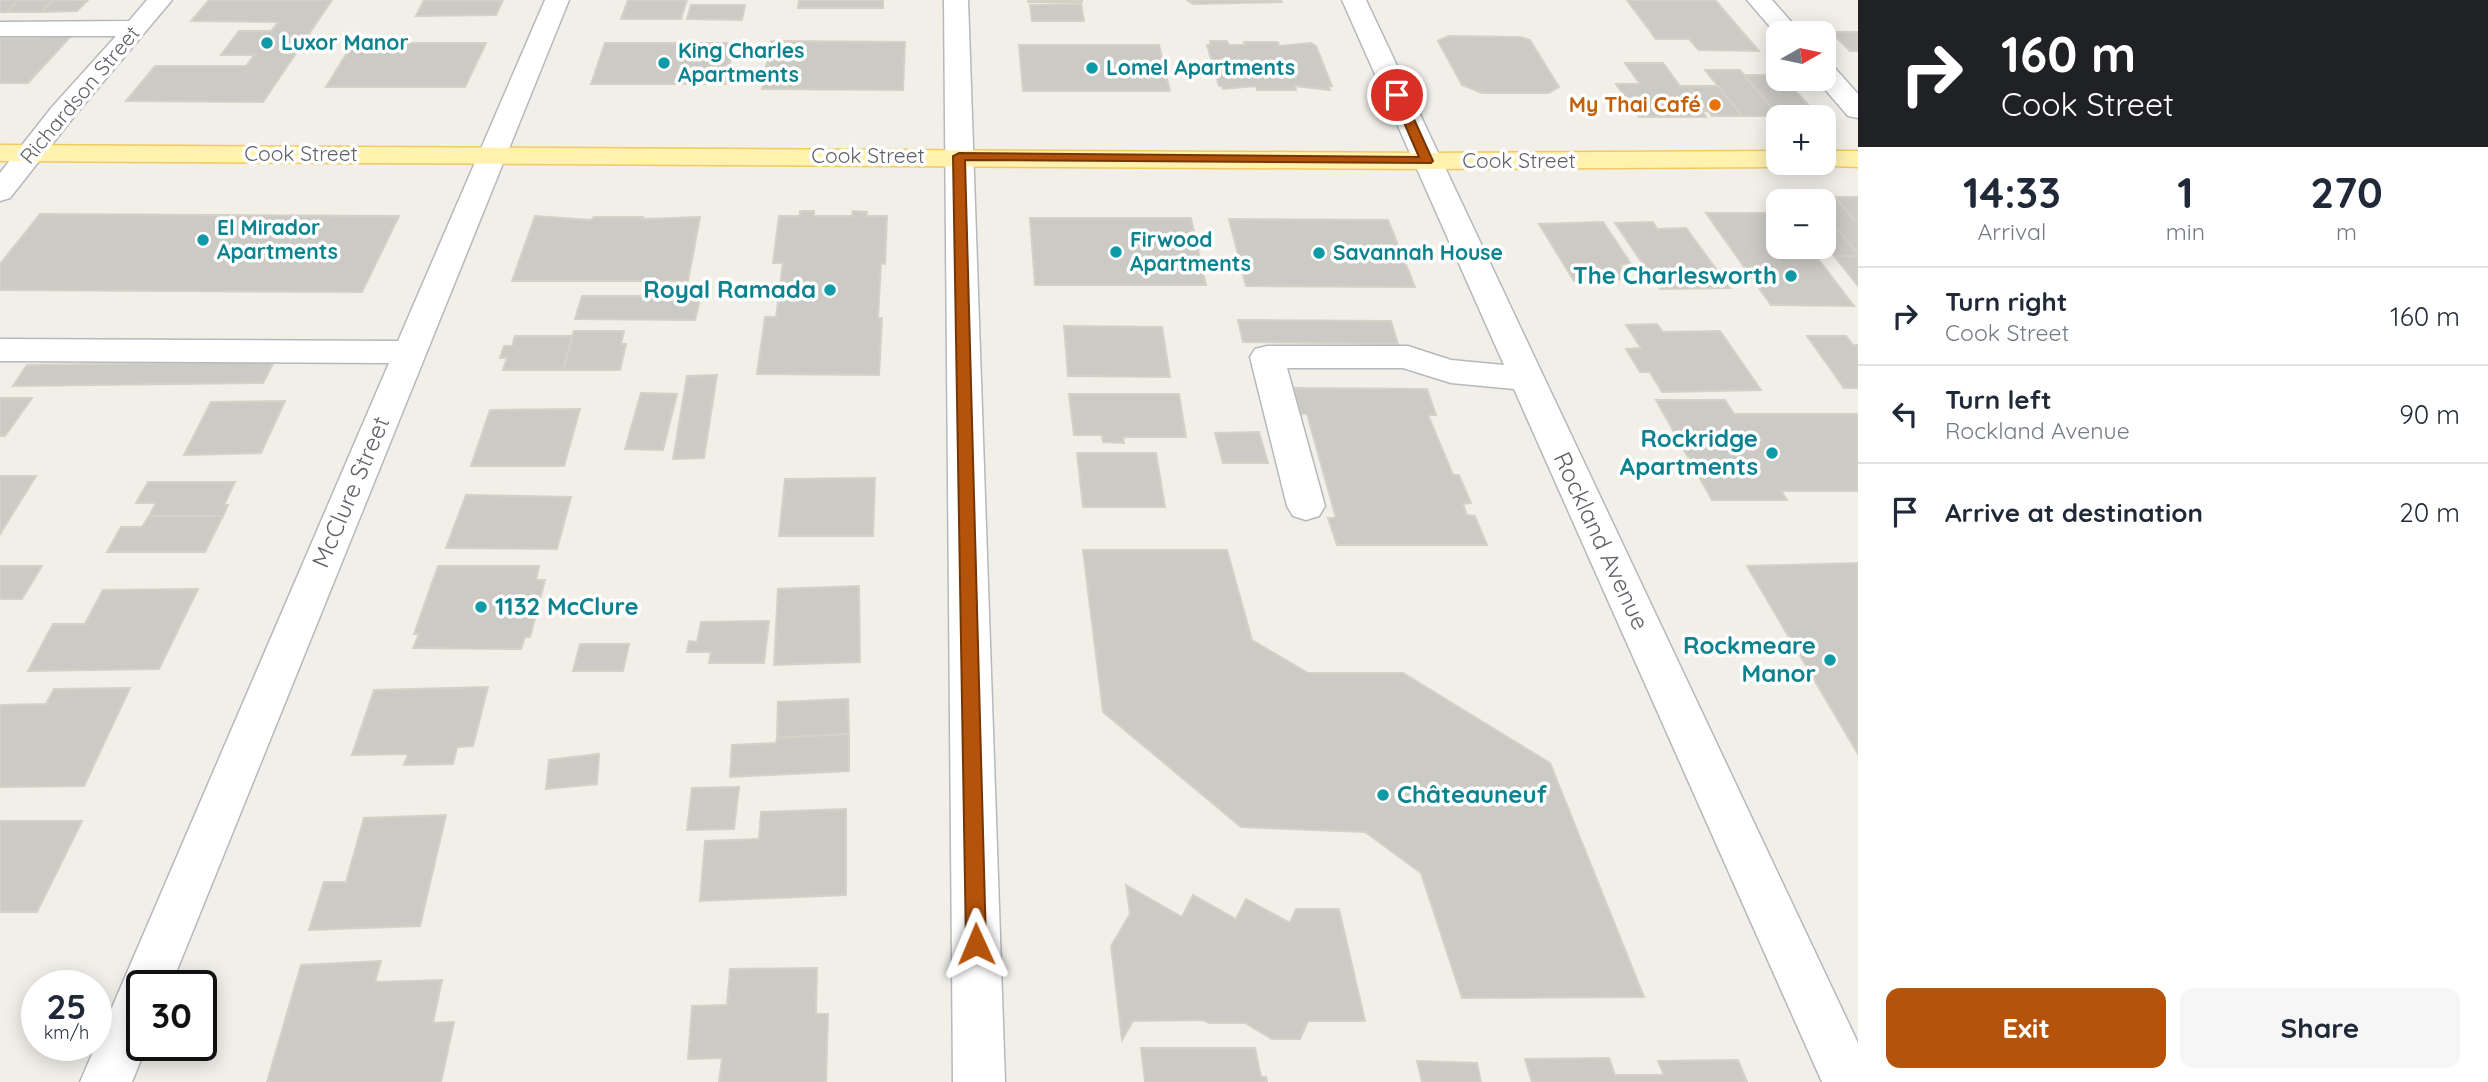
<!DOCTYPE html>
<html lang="en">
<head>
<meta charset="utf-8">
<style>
	body { margin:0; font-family:Quicksand,sans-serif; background:#f6f6f7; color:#1f2937; height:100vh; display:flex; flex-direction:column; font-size:26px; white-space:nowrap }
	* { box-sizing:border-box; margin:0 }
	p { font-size:23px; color:#747a83 }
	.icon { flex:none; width:38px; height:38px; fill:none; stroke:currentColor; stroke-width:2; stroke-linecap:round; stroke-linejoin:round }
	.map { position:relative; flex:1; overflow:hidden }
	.details { display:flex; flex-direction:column; background:#fff; width:630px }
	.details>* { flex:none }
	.banner { background:#202124; color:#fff; overflow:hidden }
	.needle { width:46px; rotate:81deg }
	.tools { position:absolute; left:1766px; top:21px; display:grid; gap:14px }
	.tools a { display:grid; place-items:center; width:70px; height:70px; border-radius:14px; background:#fff; box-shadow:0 4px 18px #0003; font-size:35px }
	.speed { position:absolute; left:21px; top:970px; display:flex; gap:14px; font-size:35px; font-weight:700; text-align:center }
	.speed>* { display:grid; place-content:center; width:91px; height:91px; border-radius:50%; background:#fff; box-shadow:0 4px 18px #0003; line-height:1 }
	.speed small { font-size:18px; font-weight:400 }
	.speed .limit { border:4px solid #111; border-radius:10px; background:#fff; color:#111 }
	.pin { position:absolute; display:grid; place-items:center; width:60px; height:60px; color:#fff; margin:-30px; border:4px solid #fff; border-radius:50%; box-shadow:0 2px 7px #0007 }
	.me { position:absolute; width:77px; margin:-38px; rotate:359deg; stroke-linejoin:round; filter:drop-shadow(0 0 5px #0008) }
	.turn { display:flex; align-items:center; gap:24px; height:147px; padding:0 28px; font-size:32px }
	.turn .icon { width:91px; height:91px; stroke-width:2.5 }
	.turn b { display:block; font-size:49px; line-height:60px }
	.eta { display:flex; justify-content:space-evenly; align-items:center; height:119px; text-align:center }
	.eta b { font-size:42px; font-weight:700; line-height:49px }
	.button { display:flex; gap:14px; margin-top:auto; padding:14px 28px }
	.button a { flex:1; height:80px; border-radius:14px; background:#b45309; color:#fff; font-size:28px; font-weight:700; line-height:80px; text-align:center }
	.button a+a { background:#f6f6f7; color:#1f2937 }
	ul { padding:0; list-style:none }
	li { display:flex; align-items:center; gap:21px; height:98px; padding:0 28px; border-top:2px solid #e0e1e3 }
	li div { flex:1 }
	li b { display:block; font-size:26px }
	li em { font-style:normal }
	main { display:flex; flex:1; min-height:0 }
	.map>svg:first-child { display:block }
</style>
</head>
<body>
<main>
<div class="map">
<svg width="1858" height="1082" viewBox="0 0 1858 1082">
	<rect width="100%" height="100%" fill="#f1efe8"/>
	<g fill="#cccac5" stroke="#d6d1c6" stroke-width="2">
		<polygon points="0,0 18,0 7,12 0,12"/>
		<polygon points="18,0 53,0 42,12 7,12"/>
		<polygon points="53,0 88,0 77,11 42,12"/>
		<polygon points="209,0 332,0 263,102 126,101 155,66 246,66 254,55 221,55 239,31 271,31 279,22 191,21"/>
		<polygon points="424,0 503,0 496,15 416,16"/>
		<polygon points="628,0 687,0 681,19 621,19"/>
		<polygon points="799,0 883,0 883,8 798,8"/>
		<rect x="1028" y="0" width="54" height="2"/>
		<polygon points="1187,0 1281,0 1282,2 1193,4"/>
		<polygon points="1627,0 1715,0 1759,51 1699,50 1689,39 1656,39"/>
		<polygon points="1081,4 1084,21 1032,21 1030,5"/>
		<polygon points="691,5 745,5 742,20 687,19"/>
		<polygon points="1831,32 1858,32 1858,51 1850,51"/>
		<polygon points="43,36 71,36 28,83 0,83 0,38 40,38"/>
		<polygon points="1448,36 1520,37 1530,40 1559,87 1549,93 1482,93 1462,85 1438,41"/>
		<polygon points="771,41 905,42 903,90 762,89"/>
		<polygon points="1210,41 1227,41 1229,45 1245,45 1244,42 1278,42 1279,46 1311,43 1316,46 1332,86 1329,86 1330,90 1295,86 1296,90 1257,90 1256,86 1223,89 1222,86 1219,86 1207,45 1211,45"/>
		<polygon points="353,43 486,43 465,87 326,87"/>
		<polygon points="605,43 734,43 726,84 591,84"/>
		<polygon points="1019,45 1159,45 1170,91 1023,91"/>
		<polygon points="1625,63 1663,63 1680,86 1688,86 1707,111 1702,111 1706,117 1639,117 1616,84 1640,84"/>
		<polygon points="1705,70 1740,70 1779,116 1742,116"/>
		<polygon points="1744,75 1778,75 1778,79 1785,79 1818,116 1779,116"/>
		<polygon points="1688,86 1718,86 1742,116 1712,116"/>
		<polygon points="1811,197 1835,197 1858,224 1858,254 1824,212 1824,201 1814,201"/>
		<polygon points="1835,197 1858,197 1858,224"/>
		<polygon points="800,211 814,211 814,216 852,216 853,211 867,212 866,216 887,216 885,264 881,263 878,318 882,318 879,375 757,374 765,317 776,317 783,263 773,263 779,216 800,216"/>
		<polygon points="1824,212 1858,254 1858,256 1834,256 1824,243"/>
		<polygon points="1706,213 1778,213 1778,247 1809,247 1854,306 1771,305"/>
		<polygon points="40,214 399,216 362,292 0,290 0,264"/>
		<polygon points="535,216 591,220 594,217 643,217 642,219 700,217 688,281 512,281"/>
		<polygon points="1030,218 1191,218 1206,285 1035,285"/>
		<polygon points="1229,219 1388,220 1415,287 1246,286"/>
		<polygon points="1603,222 1631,264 1620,265 1629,279 1574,281 1539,224"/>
		<polygon points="1653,222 1657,229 1686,228 1730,288 1660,289 1615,223"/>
		<polygon points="1834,256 1858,256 1858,286"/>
		<polygon points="582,296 701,296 695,320 575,319"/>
		<polygon points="1238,320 1391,321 1398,344 1243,342"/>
		<polygon points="1657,324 1663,332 1720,331 1761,390 1662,392 1650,372 1640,372 1626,349 1641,348 1626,325"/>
		<polygon points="1064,326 1162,327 1170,377 1068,376"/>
		<polygon points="574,331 624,331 621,344 626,344 620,370 563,370"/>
		<polygon points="515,336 572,336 563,370 503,370 507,358 500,358 504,346 512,346"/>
		<polygon points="1807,336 1846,336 1853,345 1858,345 1858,388 1844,388"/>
		<polygon points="274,362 263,383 13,386 27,365"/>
		<polygon points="717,375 704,458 673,459 687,376"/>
		<polygon points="1294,388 1427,389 1436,415 1428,415 1453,475 1459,475 1471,503 1463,504 1467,515 1475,516 1487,545 1337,545 1328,518 1336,518 1307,414 1301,414"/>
		<polygon points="641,393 677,394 663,450 625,449"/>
		<polygon points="1069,394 1179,394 1186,437 1123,437 1124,443 1103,442 1102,435 1074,435"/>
		<polygon points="0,398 32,398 5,436 0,436"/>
		<polygon points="1656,400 1725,400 1734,414 1858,414 1858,491 1781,491 1787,500 1712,500"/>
		<polygon points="285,401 261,453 184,455 211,402"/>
		<polygon points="580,409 564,466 471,466 490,410"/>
		<polygon points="1259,432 1268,463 1223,463 1215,433"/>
		<polygon points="1077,453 1156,453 1165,507 1083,507"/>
		<polygon points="0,476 36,476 0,534"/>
		<polygon points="875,478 873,536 779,536 785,479"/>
		<polygon points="148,482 235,482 224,505 228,505 223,516 149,516 156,503 136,503"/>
		<polygon points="466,495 571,497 557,549 446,548"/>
		<polygon points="149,516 223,516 205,552 107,552 121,527 142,527"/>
		<polygon points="1083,550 1227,550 1252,640 1308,673 1403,673 1550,763 1644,997 1462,998 1421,873 1365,832 1241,827 1103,712"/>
		<polygon points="1858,563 1858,754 1747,566"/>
		<polygon points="0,566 42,566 22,599 0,599"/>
		<polygon points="438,566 539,566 536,580 545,580 530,637 525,637 521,649 413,648 419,634 414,634"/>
		<polygon points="859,586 860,662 774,665 778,589"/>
		<polygon points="198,589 159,669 28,671 53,624 85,624 103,590"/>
		<polygon points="769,621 764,663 709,663 711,652 687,652 689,641 697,642 701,622"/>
		<polygon points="580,644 629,644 623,671 573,671"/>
		<polygon points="488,687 473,746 457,747 453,764 404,765 408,754 352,755 374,690"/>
		<polygon points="130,688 84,786 0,787 0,705 46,704 54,689"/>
		<polygon points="848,699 849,734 777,738 778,702"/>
		<polygon points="849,734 849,771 730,777 732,745 776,743 777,738"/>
		<polygon points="599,754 597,784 546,789 549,760"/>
		<polygon points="739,787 734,829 687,830 692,788"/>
		<polygon points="846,809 846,895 700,901 705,841 759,839 761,812"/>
		<polygon points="446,815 420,926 309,930 324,882 346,882 364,818"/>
		<polygon points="0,821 82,821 37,912 0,912"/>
		<polygon points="1126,885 1182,917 1193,895 1236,919 1246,899 1290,923 1296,909 1339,909 1365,1021 1308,1021 1300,1039 1272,1039 1245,1023 1209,1023 1203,1020 1133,1021 1122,1040 1111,946 1130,914"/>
		<polygon points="381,961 375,982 442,980 433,1023 454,1022 441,1082 267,1082 301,965"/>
		<polygon points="817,968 816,1014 828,1014 826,1082 719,1082 722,1058 688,1059 692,1006 727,1005 730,969"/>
		<polygon points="1141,1048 1255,1048 1261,1077 1266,1077 1267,1082 1145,1082"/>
		<polygon points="1609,1058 1615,1075 1664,1075 1658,1061 1738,1060 1747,1082 1532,1082 1525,1059"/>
		<polygon points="1417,1061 1477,1063 1481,1082 1422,1082"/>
	</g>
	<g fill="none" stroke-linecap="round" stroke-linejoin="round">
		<g stroke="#b5b8bc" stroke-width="3">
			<g id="minor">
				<polygon points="147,0 172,0 72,119 10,198 0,201 0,173 52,107 116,36 0,36 0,22 129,21"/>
				<polygon points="545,0 569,0 171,985 142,985 142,1045 147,1045 132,1082 80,1082 389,363 0,361 0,339 398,341"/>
				<polygon points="944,0 968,0 1005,1082 953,1082"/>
				<polygon points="1342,0 1366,0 1858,1043 1858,1082 1822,1082 1514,389 1451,383 1403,368 1287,368 1325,506 1319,516 1306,520 1293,516 1287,506 1250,357 1255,349 1267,346 1408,346 1451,360 1504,365"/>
				<polygon points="1747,0 1772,0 1801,33 1778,33 1778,36"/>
				<polygon points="1824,64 1833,66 1858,94 1858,118 1848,116 1816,79 1824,79"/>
			</g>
		</g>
		<g stroke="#f2c960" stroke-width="3">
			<g id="major">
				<polygon points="0,145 1427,153 1778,151 1778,163 1790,163 1778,167 1427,169 0,161"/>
				<polygon points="1824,151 1858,151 1858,167 1814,165 1812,163 1824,163"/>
			</g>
		</g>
		<use href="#minor" fill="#fff" fill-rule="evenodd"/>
		<use href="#major" fill="#fff2af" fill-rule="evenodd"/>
	</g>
	<polygon fill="#b45309" stroke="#753606" stroke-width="2" points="1393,93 1403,95 1433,161 1431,163 965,160 986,944 983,951 976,954 969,951 966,944 953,156 959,153 1419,157 1392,95"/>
	<g fill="#0f9aa8" stroke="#fff" stroke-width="2.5">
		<circle cx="267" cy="43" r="7"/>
		<circle cx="664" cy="63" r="7"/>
		<circle cx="1092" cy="68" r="7"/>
		<circle cx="203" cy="240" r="7"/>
		<circle cx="1116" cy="252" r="7"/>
		<circle cx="1319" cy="253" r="7"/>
		<circle cx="1791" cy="276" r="7"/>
		<circle cx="830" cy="290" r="7"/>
		<circle cx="1772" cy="453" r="7"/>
		<circle cx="481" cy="607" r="7"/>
		<circle cx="1830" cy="660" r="7"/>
		<circle cx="1383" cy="795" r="7"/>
	</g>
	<circle fill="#e8710a" stroke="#fff" stroke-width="2.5" cx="1715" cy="105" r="7"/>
	<g text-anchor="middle" stroke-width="7" stroke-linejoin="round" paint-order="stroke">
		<g font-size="21" font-weight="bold" fill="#0d838f" stroke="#fff" text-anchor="start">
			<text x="281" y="50">Luxor Manor</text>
			<text x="678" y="58">King Charles<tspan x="678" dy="24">Apartments</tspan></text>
			<text x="1106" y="75">Lomel Apartments</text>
			<text x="217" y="235">El Mirador<tspan x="217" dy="24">Apartments</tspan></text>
			<text x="1130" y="247">Firwood<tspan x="1130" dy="24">Apartments</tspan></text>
			<text x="1333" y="260">Savannah House</text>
		</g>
		<g font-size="21" fill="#5f6368" stroke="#fff">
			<text transform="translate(80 95) rotate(-50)" y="7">Richardson Street</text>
			<text x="301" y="161">Cook Street</text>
			<text x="868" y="163">Cook Street</text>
			<text x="1519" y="168">Cook Street</text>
		</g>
		<g font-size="21" font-weight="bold" fill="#c56008" stroke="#fff" text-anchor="end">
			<text x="1701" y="112">My Thai Café</text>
		</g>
		<g font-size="24" font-weight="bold" fill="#0d838f" stroke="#fff" text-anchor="end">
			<text x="1777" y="284">The Charlesworth</text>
			<text x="816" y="298">Royal Ramada</text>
			<text x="1758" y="447">Rockridge<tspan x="1758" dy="28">Apartments</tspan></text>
			<text x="495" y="615" text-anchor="start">1132 McClure</text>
			<text x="1816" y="654">Rockmeare<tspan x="1816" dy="28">Manor</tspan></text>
			<text x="1397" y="803" text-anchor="start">Châteauneuf</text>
		</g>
		<g font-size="24" fill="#5f6368" stroke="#fff">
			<text transform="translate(351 492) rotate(-67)" y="8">McClure Street</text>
			<text transform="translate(1601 541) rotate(65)" y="8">Rockland Avenue</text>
		</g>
	</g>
</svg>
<div class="tools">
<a><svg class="needle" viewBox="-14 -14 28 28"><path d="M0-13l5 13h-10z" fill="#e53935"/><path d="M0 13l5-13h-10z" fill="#747a83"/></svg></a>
<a>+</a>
<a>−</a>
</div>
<div class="speed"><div>25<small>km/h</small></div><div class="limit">30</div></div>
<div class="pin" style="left:1397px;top:95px;background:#d93025"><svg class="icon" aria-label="arrive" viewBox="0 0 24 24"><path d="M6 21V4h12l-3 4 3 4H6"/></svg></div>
<svg class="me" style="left:976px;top:944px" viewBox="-20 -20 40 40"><path d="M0-17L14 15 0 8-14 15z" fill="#b45309" stroke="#fff" stroke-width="4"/></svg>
</div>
<section class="details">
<div class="banner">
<div class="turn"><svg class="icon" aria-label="right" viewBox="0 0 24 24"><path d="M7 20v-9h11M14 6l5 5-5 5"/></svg><div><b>160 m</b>Cook Street</div></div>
</div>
<div class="eta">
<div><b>14:33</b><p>Arrival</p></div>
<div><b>1</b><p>min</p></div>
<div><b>270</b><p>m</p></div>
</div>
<ul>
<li><svg class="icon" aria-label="right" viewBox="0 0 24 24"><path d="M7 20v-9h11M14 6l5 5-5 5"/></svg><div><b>Turn right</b><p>Cook Street</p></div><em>160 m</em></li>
<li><svg class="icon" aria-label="left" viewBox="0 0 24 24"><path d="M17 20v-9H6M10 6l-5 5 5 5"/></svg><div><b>Turn left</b><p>Rockland Avenue</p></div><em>90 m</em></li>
<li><svg class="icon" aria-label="arrive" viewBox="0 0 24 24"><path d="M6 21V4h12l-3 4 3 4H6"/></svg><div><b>Arrive at destination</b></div><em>20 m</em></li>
</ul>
<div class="button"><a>Exit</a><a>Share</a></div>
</section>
</main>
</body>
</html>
